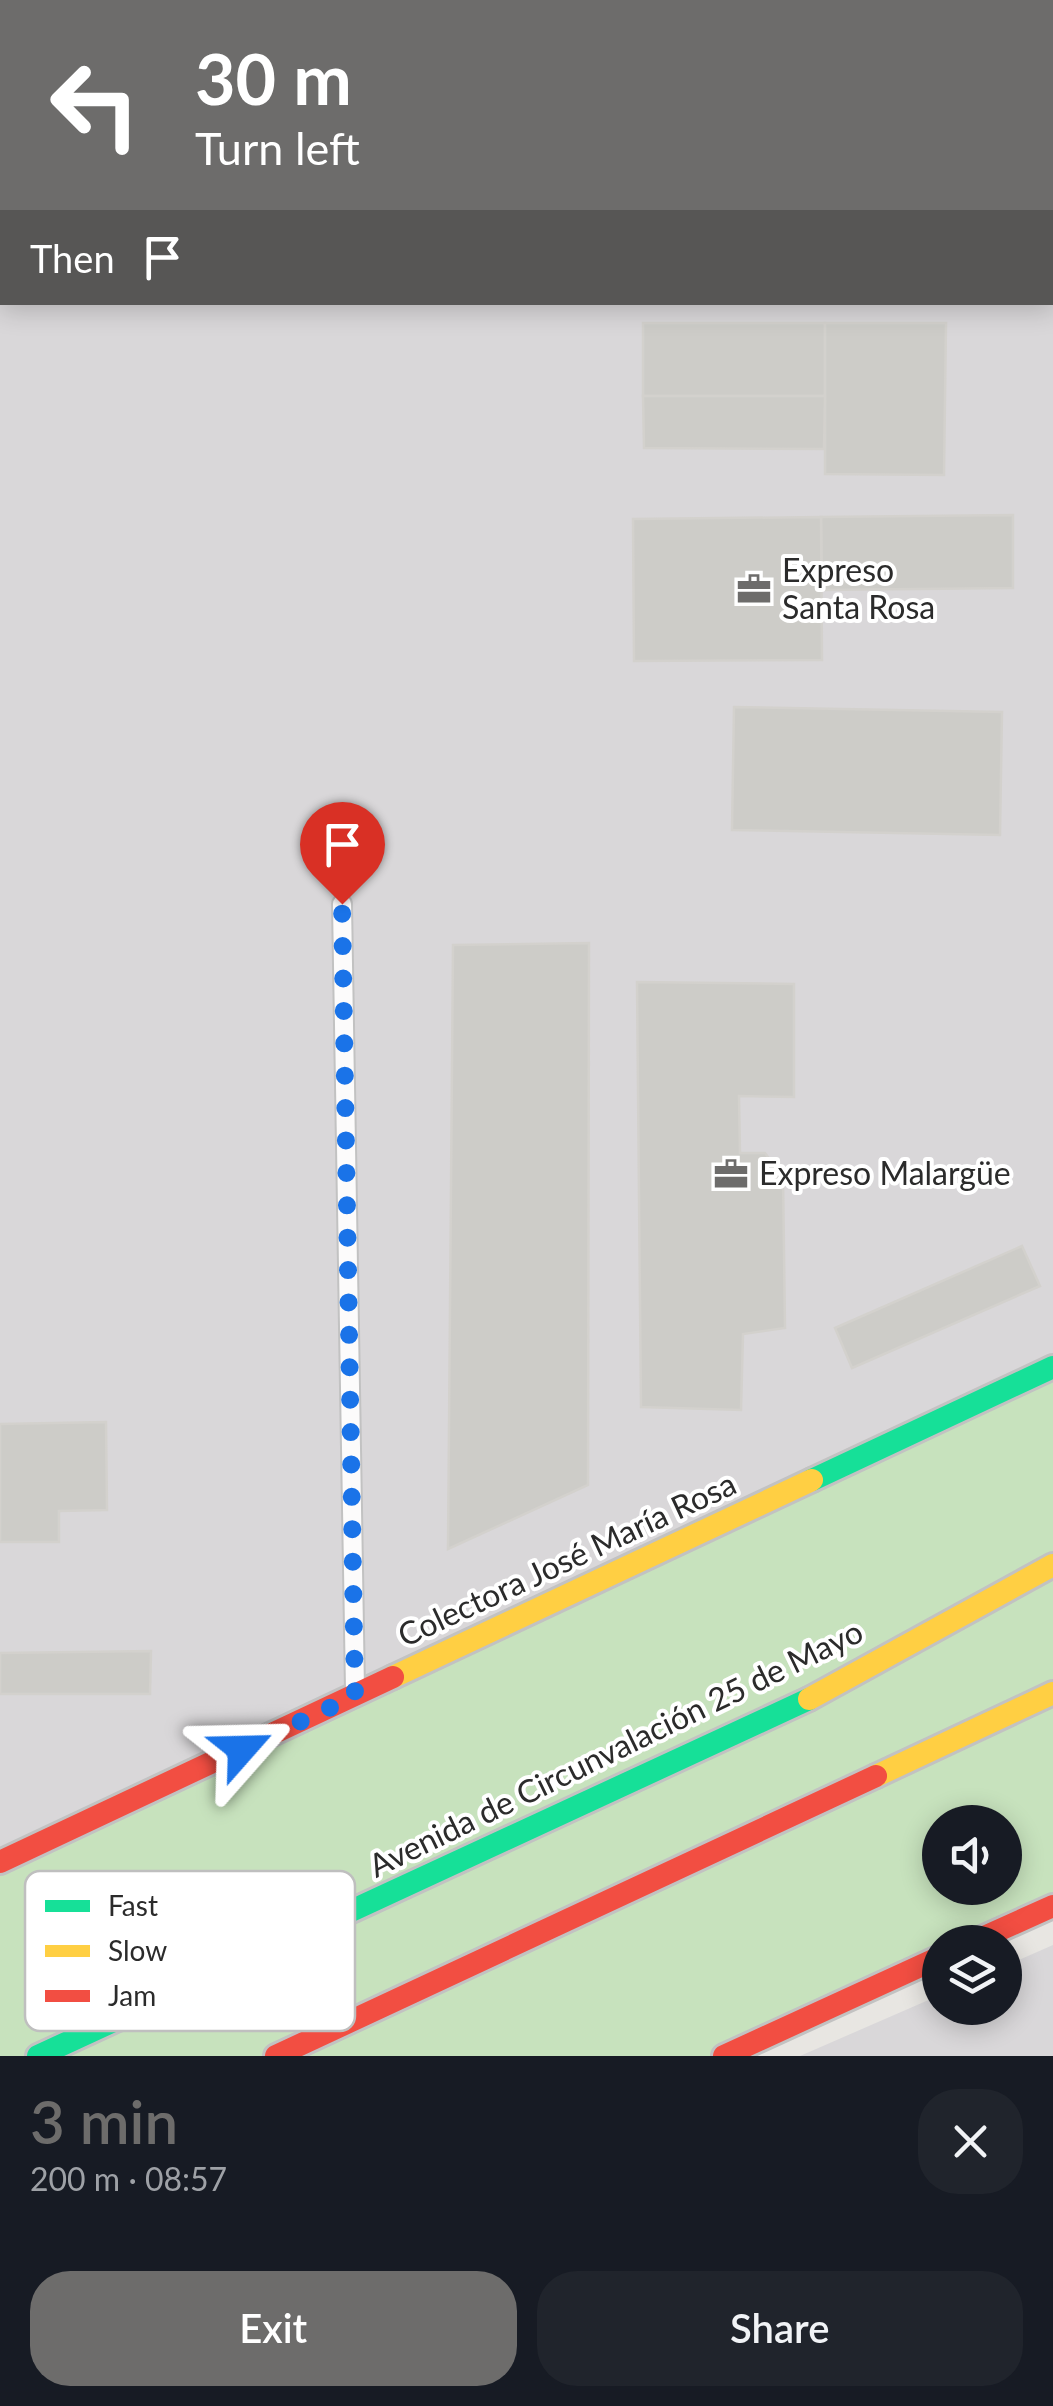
<!DOCTYPE html>
<html lang="en">
<head>
<meta charset="utf-8">
<style>
	body { margin:0; font-family:Lato,sans-serif; background:#20242c; color:#f1f3f6; height:100vh; display:flex; flex-direction:column; font-size:38px; white-space:nowrap }
	* { box-sizing:border-box; margin:0 }
	p { font-size:32px; color:#9ea1a6 }
	.icon { flex:none; width:55px; height:55px; fill:none; stroke:currentColor; stroke-width:2; stroke-linecap:round; stroke-linejoin:round }
	.map { position:relative; height:2056px; overflow:hidden }
	.sheet { display:flex; flex-direction:column; background:#171b24; flex:1 }
	.sheet>* { flex:none }
	.hud { position:absolute; left:0px; top:0px; width:1055px; height:305px; box-shadow:0 5px 25px #0003; background:#6d6c6b; color:#fff; overflow:hidden }
	.buttons { position:absolute; left:922px; top:1805px; display:grid; gap:20px }
	.buttons a { display:grid; place-items:center; width:100px; height:100px; border-radius:50%; background:#171b24; box-shadow:0 5px 25px #0003; font-size:50px }
	.pin { position:absolute; display:grid; place-items:center; width:85px; height:85px; color:#fff; margin:-102px -42px; border-radius:50% 50% 50% 0; rotate:-45deg; box-shadow:0 0 10px #0007 }
	.pin .icon { rotate:45deg }
	.me { position:absolute; width:110px; margin:-55px; rotate:65deg; stroke-linejoin:round; filter:drop-shadow(0 0 8px #0008) }
	.turn { display:flex; align-items:center; gap:35px; height:210px; padding:0 30px; font-size:45px }
	.turn .icon { width:130px; height:130px; stroke-width:2.5 }
	.turn b { display:block; font-size:70px; line-height:85px }
	.then { display:flex; align-items:center; height:95px; padding:0 30px; background:#0003; gap:20px; font-size:38px }
	.round { display:grid; place-items:center; flex:none; width:105px; height:105px; border-radius:40px; background:#20242c }
	.overview { display:flex; align-items:center; justify-content:space-between; height:170px; padding:0 30px }
	h1 { font-size:60px; font-weight:600; line-height:75px; color:#6d6c6b }
	.primary-button { display:flex; gap:20px; margin-top:auto; padding:20px 30px }
	.primary-button a { flex:1; height:115px; border-radius:40px; background:#6d6c6b; color:#fff; font-size:40px; font-weight:600; line-height:115px; text-align:center }
	.primary-button a+a { background:#20242c; color:#f1f3f6 }
	.map>svg:first-child { display:block }
</style>
</head>
<body>
<div class="map">
<svg width="1053" height="2056" viewBox="0 0 1053 2056">
	<rect width="100%" height="100%" fill="#e8e6e2"/>
	<g fill="#d9d7d9" fill-rule="evenodd">
		<path d="M 0,0 L 1053,0 L 1053,1367 L 0,1862 ZM 2,2 L 1052,2 L 1052,302 L 2,302 Z"/>
		<polygon points="1053,1945 1053,2056 800,2056 940,1995 940,2008 1005,2008 1005,1966"/>
	</g>
	<path fill="#c7e2bd" fill-rule="evenodd" d="M 1053,1367 L 1053,1906 L 724,2056 L 0,2056 L 0,1862 ZM 940,1822 L 1005,1822 L 1005,1888 L 940,1888 Z"/>
	<g fill="#cdccc8" stroke="#d3d1cd" stroke-width="2.5">
		<polygon points="477,0 728,0 477,2"/>
		<rect x="731" y="0" width="286" height="2"/>
		<rect x="643" y="323" width="182" height="73"/>
		<polygon points="825,323 946,323 944,475 825,474"/>
		<polygon points="643,396 825,396 824,449 644,448"/>
		<polygon points="1013,515 1013,588 822,590 821,517"/>
		<polygon points="821,517 822,660 634,661 633,519"/>
		<polygon points="734,707 1002,712 1000,835 732,830"/>
		<polygon points="589,943 588,1485 448,1549 453,945"/>
		<polygon points="637,982 794,984 794,1097 739,1096 740,1153 765,1153 783,1177 785,1328 743,1334 741,1410 641,1407"/>
		<polygon points="1022,1246 1040,1286 852,1368 835,1328"/>
		<polygon points="106,1422 107,1510 59,1511 59,1542 0,1542 0,1424"/>
		<polygon points="151,1651 150,1694 0,1694 0,1653"/>
	</g>
	<g fill="none" stroke-linecap="round" stroke-linejoin="round">
		<g stroke="#c2c2c2" stroke-width="22">
			<polyline id="lane" points="342,904 355,1690"/>
		</g>
		<g stroke="#c2c2c2" stroke-width="28">
			<g id="fast">
				<polyline points="812,1480 1053,1367"/>
				<polyline points="38,2056 809,1699"/>
			</g>
		</g>
		<g stroke="#c2c2c2" stroke-width="28">
			<g id="slow">
				<polyline points="393,1677 812,1480"/>
				<polyline points="809,1699 1053,1565"/>
				<polyline points="876,1776 1053,1693"/>
			</g>
		</g>
		<g stroke="#c2c2c2" stroke-width="28">
			<g id="jam">
				<polyline points="0,1862 393,1677"/>
				<polyline points="973,1942 1053,1906"/>
				<polyline points="276,2056 876,1776"/>
				<polyline points="724,2056 940,1957"/>
			</g>
		</g>
		<use href="#lane" stroke="#fcfbfb" stroke-width="18"/>
		<use href="#fast" stroke="#16e098" stroke-width="22"/>
		<use href="#slow" stroke="#ffcf43" stroke-width="22"/>
		<use href="#jam" stroke="#f24e42" stroke-width="22"/>
	</g>
	<g fill="none" stroke-linecap="round" stroke-linejoin="round">
		<polyline stroke="#1a73e8" stroke-width="18" stroke-dasharray="0 32.4" points="242,1749 355,1696 342,904"/>
	</g>
	<defs>
		<g id="office-bare" transform="scale(2.7)"><path d="M-6-3h4V-5.5h4V-3h4V5H-6ZM-1-4.5V-3h2v-1.5ZM-6 0V1H6V0Z" fill="#6d6c6b" stroke="#fff" stroke-width="2.5" paint-order="stroke"/></g>
	</defs>
	<g fill-rule="evenodd">
		<use href="#office-bare" x="754" y="589"/>
		<use href="#office-bare" x="731" y="1174"/>
	</g>
	<g text-anchor="middle" stroke-width="8" stroke-linejoin="round" paint-order="stroke">
		<g font-size="32" fill="#2b2b2b" stroke="#fff" text-anchor="start">
			<text x="782" y="582">Expreso<tspan x="782" dy="37">Santa Rosa</tspan></text>
			<text x="759" y="1185">Expreso Malargüe</text>
		</g>
		<g font-size="32" fill="#2b2b2b" stroke="#fff">
			<text transform="translate(567 1560) rotate(-25)" y="11">Colectora José María Rosa</text>
			<text transform="translate(616 1749) rotate(-26)" y="11">Avenida de Circunvalación 25 de Mayo</text>
		</g>
	</g>
	<rect x="25" y="1871" width="330" height="160" rx="15" fill="#fff" stroke="#bfbfbf" stroke-width="2.5"/>
	<rect x="45" y="1900" width="45" height="12" fill="#16e098"/>
	<rect x="45" y="1945" width="45" height="12" fill="#ffcf43"/>
	<rect x="45" y="1990" width="45" height="12" fill="#f24e42"/>
	<g font-size="28" fill="#2b2b2b">
		<text x="108" y="1916">Fast</text>
		<text x="108" y="1961">Slow</text>
		<text x="108" y="2006">Jam</text>
	</g>
</svg>
<div class="buttons">
<a><svg class="icon" aria-label="sound" viewBox="0 0 24 24"><path d="M4 9h4l5-4v14l-5-4H4zM17 9q2 3 0 6"/></svg></a>
<a><svg class="icon" aria-label="layers" viewBox="0 0 24 24"><path d="M12 4l9 5-9 5-9-5zM3 14l9 5 9-5"/></svg></a>
</div>
<div class="pin" style="left:342px;top:904px;background:#d93025"><svg class="icon" aria-label="arrive" viewBox="0 0 24 24"><path d="M6 21V4h12l-3 4 3 4H6"/></svg></div>
<svg class="me" style="left:242px;top:1749px" viewBox="-20 -20 40 40"><path d="M0-17L14 15 0 8-14 15z" fill="#1a73e8" stroke="#fff" stroke-width="4"/></svg>
<div class="hud">
<div class="turn"><svg class="icon" aria-label="left" viewBox="0 0 24 24"><path d="M17 20v-9H6M10 6l-5 5 5 5"/></svg><div><b>30 m</b>Turn left</div></div>
<div class="then">Then<svg class="icon" aria-label="arrive" viewBox="0 0 24 24"><path d="M6 21V4h12l-3 4 3 4H6"/></svg></div>
</div>
</div>
<section class="sheet">
<div class="overview"><div><h1>3 min</h1><p>200 m · 08:57</p></div><a class="round"><svg class="icon" aria-label="close" viewBox="0 0 24 24"><path d="M6 6l12 12M18 6L6 18"/></svg></a></div>
<div class="primary-button"><a>Exit</a><a>Share</a></div>
</section>
</body>
</html>
